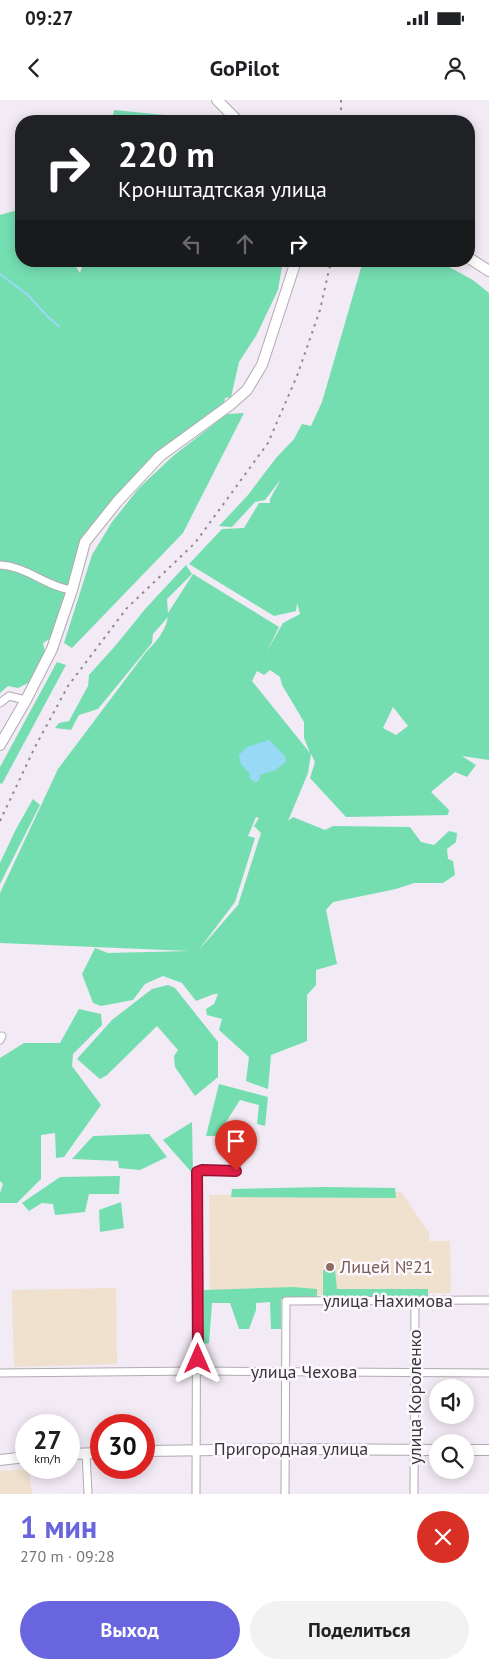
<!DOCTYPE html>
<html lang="ru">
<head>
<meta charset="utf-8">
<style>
	body { margin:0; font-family:"PT Sans",sans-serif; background:#f2f2f2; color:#202124; height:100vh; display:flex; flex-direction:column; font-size:19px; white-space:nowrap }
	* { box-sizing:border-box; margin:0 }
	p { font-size:16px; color:#757577 }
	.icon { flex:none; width:28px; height:28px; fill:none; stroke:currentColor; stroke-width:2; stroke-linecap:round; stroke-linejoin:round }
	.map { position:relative; height:1394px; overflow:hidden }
	.side { display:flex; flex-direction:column; background:#fff; flex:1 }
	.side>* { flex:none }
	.banner { position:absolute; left:15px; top:15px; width:460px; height:152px; border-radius:20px; box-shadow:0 2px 12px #0003; background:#202124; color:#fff; overflow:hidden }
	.fabs { position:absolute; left:429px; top:1279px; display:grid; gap:10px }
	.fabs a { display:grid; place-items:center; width:45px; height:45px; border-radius:50%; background:#fff; box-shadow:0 2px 12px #0003; font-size:25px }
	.speed { position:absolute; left:15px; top:1314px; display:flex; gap:10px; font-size:25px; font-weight:700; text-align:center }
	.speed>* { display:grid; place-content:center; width:65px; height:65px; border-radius:50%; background:#fff; box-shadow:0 2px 12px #0003; line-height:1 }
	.speed small { font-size:12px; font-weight:400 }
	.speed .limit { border:8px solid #d22; background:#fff; color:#111 }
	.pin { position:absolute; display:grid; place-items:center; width:42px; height:42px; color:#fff; margin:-51px -21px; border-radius:50% 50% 50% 0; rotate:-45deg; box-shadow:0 0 5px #0007 }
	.pin .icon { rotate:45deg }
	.me { position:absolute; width:55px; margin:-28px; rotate:0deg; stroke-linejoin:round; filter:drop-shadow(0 0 4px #0008) }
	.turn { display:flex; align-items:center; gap:18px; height:105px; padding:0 20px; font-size:22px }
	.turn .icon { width:65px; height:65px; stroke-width:2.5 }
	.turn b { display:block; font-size:35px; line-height:42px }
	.lanes { display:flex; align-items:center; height:48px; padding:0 20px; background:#0003; justify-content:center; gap:25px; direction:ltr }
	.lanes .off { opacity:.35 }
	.round { display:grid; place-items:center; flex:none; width:52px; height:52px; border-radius:26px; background:#f2f2f2 }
	.overview { display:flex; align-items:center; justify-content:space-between; height:85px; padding:0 20px }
	h1 { font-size:30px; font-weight:800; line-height:38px; color:#6965de }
	.action { display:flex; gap:10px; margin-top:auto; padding:10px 20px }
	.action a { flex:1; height:58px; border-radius:30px; background:#6965de; color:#fff; font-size:20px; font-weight:800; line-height:58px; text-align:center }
	.action a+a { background:#f2f2f2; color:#202124 }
	.status { display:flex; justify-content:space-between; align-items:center; height:35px; padding:0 25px; background:#fff; direction:ltr }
	.status svg { height:14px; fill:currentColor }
	header { display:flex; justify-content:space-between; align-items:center; height:65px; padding:0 20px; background:#fff; font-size:22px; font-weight:800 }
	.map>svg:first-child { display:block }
</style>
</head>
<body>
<div class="status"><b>09:27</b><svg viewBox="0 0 49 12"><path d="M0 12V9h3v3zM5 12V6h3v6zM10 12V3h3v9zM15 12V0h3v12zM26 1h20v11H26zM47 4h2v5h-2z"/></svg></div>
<header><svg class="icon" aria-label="back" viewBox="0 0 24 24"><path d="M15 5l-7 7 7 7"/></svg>GoPilot<svg class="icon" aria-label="person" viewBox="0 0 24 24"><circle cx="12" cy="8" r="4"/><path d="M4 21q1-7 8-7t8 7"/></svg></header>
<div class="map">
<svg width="489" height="1394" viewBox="0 0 489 1394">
	<rect width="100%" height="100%" fill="#f2eaf4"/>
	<g fill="#efe1ce">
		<polygon points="401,1092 429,1133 429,1141 450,1141 451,1193 210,1196 209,1095"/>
		<polygon points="116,1188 117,1264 14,1267 12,1190"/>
		<polygon points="29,1369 32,1394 0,1394 0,1371"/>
	</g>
	<g fill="#75deb1" fill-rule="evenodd">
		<polygon points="114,10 205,19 208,21 112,21"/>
		<polygon points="21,109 21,161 72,161 80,173 84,161 283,161 278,190 256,236 239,262 231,297 225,298 224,304 148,363 110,402 80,442 82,455 71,488 0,462 0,115"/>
		<path d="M 363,161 L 438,161 L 473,180 L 489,193 L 489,660 L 462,656 L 476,665 L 467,677 L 455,672 L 431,692 L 449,710 L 448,715 L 346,717 L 310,678 L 315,662 L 311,654 L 308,673 L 288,721 L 293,717 L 325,730 L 333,726 L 410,727 L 421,742 L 434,745 L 449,731 L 457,733 L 456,742 L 447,749 L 448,759 L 453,761 L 455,775 L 443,783 L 414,783 L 396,789 L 333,802 L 326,810 L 337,864 L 316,870 L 316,885 L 307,895 L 307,941 L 271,955 L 268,989 L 246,981 L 249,957 L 219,930 L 222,919 L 207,915 L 206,909 L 214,904 L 218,894 L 214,894 L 196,901 L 182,883 L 163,876 L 145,884 L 133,900 L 101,906 L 93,903 L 82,874 L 95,848 L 108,853 L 189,851 L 0,843 L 0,793 L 58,669 L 146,552 C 156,542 165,532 168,517 L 153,534 L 152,543 L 98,609 L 79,615 L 71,630 L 55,628 L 59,623 L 69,621 L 88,586 L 89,575 L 116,545 L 146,508 L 186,465 L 192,474 L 167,499 L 168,513 L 193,474 L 279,527 L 267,551 L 283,523 L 300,514 L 297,503 L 296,511 L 274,516 L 189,464 L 222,429 L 244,428 L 259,403 L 270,403 L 270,399 L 281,379 L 265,400 L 255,402 L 232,427 L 219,426 L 248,395 L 276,358 L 294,339 L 302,324 L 311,326 L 322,302 ZM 270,570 L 280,577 L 282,585 L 304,622 L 304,638 L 310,653 L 252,581 L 257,571 L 264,575 ZM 393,607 L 408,626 L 396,635 L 383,628 ZM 256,717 L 259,718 L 254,726 L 261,733 L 238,805 L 198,851 L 235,802 L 255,738 L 248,736 Z"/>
		<polygon points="244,313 183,433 72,548 64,543 92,455 112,422 139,388 173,356 227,314"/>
		<polygon points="0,466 10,467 68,493 54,536 43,543 46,557 30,582 18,588 8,586 0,593"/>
		<polygon points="57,562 66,565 2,684 0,683 0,667"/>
		<polygon points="33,699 40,705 0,784 0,763 16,729"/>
		<polygon points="168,885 175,888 218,942 218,977 195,996 175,967 174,956 178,950 157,926 107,975 100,979 77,959 112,920 152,889"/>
		<polygon points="79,909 101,914 102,925 73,954 72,966 101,1005 64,1057 56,1058 55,1033 41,1035 41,1079 17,1103 0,1103 0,1093 3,1084 0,1081 0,958 24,943 60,943"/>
		<polygon points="219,984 268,997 265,1026 257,1024 259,1005 240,1000 217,1036 206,1036"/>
		<polygon points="192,1022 193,1074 163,1040"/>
		<polygon points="149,1034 167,1057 140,1070 119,1068 118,1061 72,1059 93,1036"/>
		<polygon points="120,1076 119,1094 89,1094 85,1112 55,1115 53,1104 42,1103 29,1111 22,1103 60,1077"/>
		<polygon points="325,1087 395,1088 396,1098 231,1097 232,1089"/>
		<polygon points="121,1102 124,1128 100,1132 99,1110"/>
		<polygon points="323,1170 335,1170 337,1189 428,1189 428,1197 323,1199"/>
		<polygon points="293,1187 317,1189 317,1198 281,1199 281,1229 271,1229 270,1202 256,1203 256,1210 249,1229 239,1229 230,1203 212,1203 209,1243 204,1244 204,1190"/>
	</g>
	<polygon fill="#98daf6" points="269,640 285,656 286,662 275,670 260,675 260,679 256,683 249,678 250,674 241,664 239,655 247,647"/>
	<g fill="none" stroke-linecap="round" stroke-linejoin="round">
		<polyline stroke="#98daf6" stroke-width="2" points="0,174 28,195 48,217 59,226"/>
		<g stroke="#b1aab3" stroke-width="9">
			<g id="minor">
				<path d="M 0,465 C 26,466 47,487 72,490"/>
				<polyline points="0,603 9,596 26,600"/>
				<polyline points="0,940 2,936"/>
				<polyline points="0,1273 197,1271 489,1273"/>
				<polyline points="86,1353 88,1394"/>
				<polyline points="196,1394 197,1072 203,1070 236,1071 236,1058"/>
				<polyline points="285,1394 286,1201 489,1200"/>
				<polyline points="414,1394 415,1200"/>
			</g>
		</g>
		<g stroke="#b1aab3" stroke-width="12">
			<g id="secondary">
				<polyline points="217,0 238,21"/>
				<polyline points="469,158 489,171"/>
				<polyline points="0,645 26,600 52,549 72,490 85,442 117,402 160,356 230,305 247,290 262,265 296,161"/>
				<polyline points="465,1350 489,1350"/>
				<polyline points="144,1351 285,1349 438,1350"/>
				<polyline points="69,1354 101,1353"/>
				<polyline points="0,1360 26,1357"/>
			</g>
		</g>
		<use href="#minor" stroke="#fff" stroke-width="7"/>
		<use href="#secondary" stroke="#fff" stroke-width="10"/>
		<g stroke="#8f8a91" stroke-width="2" stroke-dasharray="2.5 5" stroke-linecap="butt">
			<polyline points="341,0 341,21"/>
			<polyline points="0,721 35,647 68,586 127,508 195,443 268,343 297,276 320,210 331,161"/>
		</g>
	</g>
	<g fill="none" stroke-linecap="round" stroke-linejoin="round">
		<g stroke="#92132f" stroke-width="12">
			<polyline id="route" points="198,1259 197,1072 202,1070 236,1071"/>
		</g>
		<use href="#route" stroke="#e11d48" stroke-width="9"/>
	</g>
	<circle fill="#8d6e63" stroke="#fdf8fe" stroke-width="2" cx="330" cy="1167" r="5"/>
	<g text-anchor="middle" stroke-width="5" stroke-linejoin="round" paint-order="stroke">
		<g font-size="18" fill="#785e54" stroke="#fdf8fe" text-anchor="start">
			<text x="340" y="1173">Лицей №21</text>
		</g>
		<g font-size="18" fill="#39363a" stroke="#fdf8fe">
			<text x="388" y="1207">улица Нахимова</text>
			<text x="304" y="1278">улица Чехова</text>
			<text transform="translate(415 1297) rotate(-90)" y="6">улица Короленко</text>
			<text x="291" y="1355">Пригородная улица</text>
		</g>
	</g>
</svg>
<div class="fabs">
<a><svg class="icon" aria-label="sound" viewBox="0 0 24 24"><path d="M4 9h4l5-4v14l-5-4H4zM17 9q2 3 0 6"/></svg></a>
<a><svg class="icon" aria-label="search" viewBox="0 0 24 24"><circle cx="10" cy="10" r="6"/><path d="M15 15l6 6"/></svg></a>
</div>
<div class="speed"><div>27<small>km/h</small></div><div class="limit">30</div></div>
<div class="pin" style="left:236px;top:1071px;background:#d93025"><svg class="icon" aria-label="arrive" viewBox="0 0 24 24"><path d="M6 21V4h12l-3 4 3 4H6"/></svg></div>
<svg class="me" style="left:198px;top:1259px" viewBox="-20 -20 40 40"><path d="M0-17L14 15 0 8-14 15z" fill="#e11d48" stroke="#fff" stroke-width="4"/></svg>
<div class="banner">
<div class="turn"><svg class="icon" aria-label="right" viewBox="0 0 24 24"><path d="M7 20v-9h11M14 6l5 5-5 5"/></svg><div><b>220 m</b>Кронштадтская улица</div></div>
<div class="lanes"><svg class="icon off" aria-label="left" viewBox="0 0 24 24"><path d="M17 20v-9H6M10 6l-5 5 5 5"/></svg><svg class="icon off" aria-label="ahead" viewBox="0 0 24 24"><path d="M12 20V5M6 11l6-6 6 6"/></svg><svg class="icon" aria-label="right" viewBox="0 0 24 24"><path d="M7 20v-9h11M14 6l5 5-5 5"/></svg></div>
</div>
</div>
<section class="side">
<div class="overview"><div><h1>1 мин</h1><p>270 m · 09:28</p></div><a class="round" style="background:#d93025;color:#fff"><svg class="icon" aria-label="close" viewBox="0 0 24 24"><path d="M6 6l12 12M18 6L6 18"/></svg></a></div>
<div class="action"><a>Выход</a><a>Поделиться</a></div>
</section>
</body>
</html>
